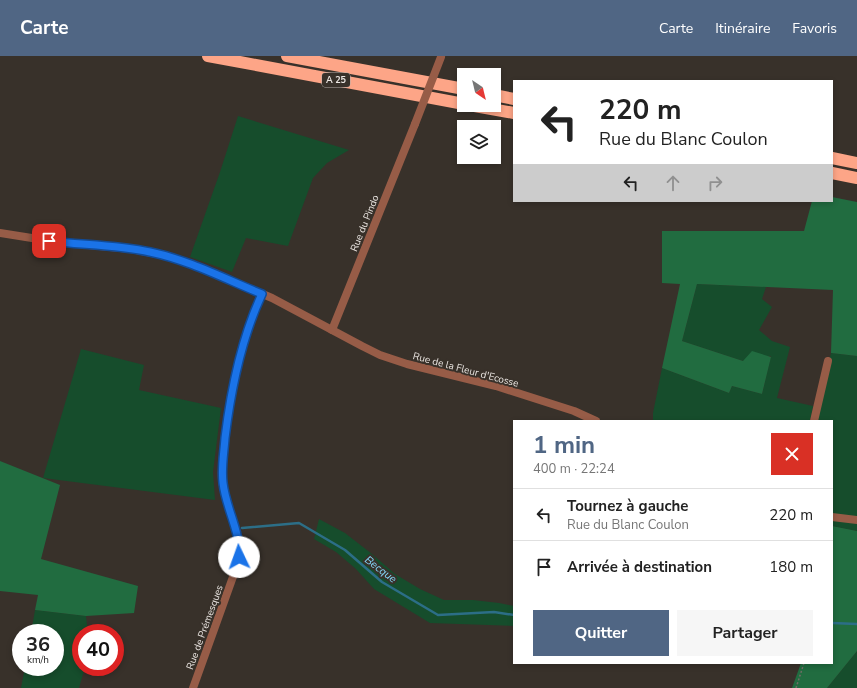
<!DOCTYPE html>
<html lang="fr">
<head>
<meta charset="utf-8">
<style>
	body { margin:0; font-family:"Nunito Sans",sans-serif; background:#f6f6f6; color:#222; height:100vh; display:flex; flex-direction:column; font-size:15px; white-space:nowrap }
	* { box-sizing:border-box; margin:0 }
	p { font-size:13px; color:#767676 }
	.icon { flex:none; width:22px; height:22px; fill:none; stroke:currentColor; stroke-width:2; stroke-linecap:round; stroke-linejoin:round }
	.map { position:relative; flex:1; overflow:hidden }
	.panel { position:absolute; left:513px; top:364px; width:320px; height:244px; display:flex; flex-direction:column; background:#fff; border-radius:0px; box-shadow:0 2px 6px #0003 }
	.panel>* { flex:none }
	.guide { position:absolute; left:513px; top:24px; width:320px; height:122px; border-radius:0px; box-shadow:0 2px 6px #0003; background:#fff; color:#222; overflow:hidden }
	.needle { width:26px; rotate:145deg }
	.fabs { position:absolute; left:457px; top:12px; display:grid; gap:8px }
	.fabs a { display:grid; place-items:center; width:44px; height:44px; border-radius:0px; background:#fff; box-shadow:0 2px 6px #0003; font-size:20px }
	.speed { position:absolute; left:12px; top:568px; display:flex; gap:8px; font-size:20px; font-weight:700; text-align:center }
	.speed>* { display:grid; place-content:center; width:52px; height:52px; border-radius:50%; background:#fff; box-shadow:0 2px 6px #0003; line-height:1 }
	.speed small { font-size:10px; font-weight:400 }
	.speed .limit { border:6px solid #d22; background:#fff; color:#111 }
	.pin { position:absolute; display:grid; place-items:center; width:34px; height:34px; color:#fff; margin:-17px; border-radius:8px; box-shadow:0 2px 6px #0006 }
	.me { position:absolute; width:44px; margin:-22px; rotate:357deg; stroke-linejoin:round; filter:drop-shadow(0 0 3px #0008) }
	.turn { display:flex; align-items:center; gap:14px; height:84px; padding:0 20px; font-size:18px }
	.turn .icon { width:52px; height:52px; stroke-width:2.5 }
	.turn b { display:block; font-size:28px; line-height:34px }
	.lanes { display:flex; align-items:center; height:38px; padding:0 20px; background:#0003; justify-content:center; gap:20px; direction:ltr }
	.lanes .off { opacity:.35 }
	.round { display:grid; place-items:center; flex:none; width:42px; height:42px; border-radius:0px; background:#f6f6f6 }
	.headline { display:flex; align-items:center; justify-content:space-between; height:68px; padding:0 20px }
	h1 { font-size:24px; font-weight:700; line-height:30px; color:#506684 }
	.action { display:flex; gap:8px; margin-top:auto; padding:8px 20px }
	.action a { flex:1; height:46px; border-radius:0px; background:#506684; color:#fff; font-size:16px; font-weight:700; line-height:46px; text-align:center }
	.action a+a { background:#f6f6f6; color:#222 }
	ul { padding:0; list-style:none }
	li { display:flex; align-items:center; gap:12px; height:52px; padding:0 20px; border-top:1px solid #e0e0e0 }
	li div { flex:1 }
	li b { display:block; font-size:15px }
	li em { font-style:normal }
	header { display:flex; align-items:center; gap:24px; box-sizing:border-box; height:56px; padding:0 20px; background:#506684; color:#fff }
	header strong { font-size:19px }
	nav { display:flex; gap:22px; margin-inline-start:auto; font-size:14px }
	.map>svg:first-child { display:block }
</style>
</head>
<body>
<header>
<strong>Carte</strong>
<nav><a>Carte</a><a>Itinéraire</a><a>Favoris</a></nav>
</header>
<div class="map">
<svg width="857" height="632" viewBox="0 0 857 632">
	<rect width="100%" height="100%" fill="#38312a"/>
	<g fill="#164d2c">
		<polygon points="238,60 349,94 327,107 313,122 288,190 246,182 232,216 190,201 220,116"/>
		<polygon points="697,228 766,231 762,243 772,251 759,274 772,285 790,291 777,342 813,350 810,365 653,365 653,357 662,312 729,337 732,330 762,338 771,300 743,305 682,285"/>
		<polygon points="81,293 144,309 139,334 221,352 213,416 215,444 43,422"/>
		<polygon points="831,297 857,300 857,475 832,470 832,365 816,365"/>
		<polygon points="319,463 345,477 372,498 395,518 420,533 444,544 473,544 499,547 514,550 514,570 430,567 374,533 356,513 336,496 314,483"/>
		<polygon points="35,554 86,560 88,577 81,577 81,611 85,611 79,632 21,632 25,611 55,611 55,577 31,577"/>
		<polygon points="857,595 857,632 827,632"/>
	</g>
	<g fill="#216c40">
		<polygon points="832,141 857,146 857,300 831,297 833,234 697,228 682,285 743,305 752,295 771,301 762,338 732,330 729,337 662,312 680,228 662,227 662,175 804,175 812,145 832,145"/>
		<polygon points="0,405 60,429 41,503 138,530 134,557 86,560 35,554 38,539 0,535"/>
		<polygon points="832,470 857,475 857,595 827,632 792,632 801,607 832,607"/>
	</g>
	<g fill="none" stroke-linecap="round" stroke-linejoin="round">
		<g stroke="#2c6e87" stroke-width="2.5">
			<polyline points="242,472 299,467 345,494 382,526 438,559 494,556 514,559"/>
			<polyline points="832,567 857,568"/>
		</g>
		<polyline stroke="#726c66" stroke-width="1.5" stroke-dasharray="2 2" stroke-linecap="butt" points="796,632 804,607"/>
		<g stroke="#975c47" stroke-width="8">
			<polyline points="0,177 57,186 131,193 167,200 201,212 272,242 362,290 380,299 407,308 496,330 574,355 596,365"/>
			<polyline points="332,274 415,68"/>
			<polyline points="814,365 828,305"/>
			<polyline points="832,461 857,464"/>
			<path d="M 193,632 L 234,518 C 236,511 239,504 239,497 C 240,473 224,448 222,423 C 221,409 224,395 225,381 C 231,332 242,283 262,238"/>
		</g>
		<g stroke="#fda587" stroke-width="12">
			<polyline points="208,0 464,48"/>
			<polyline points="287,0 464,33"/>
			<polyline points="494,39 514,43"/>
			<polyline points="469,49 514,57"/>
			<polyline points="832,102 857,107"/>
			<polyline points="832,117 857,122"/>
		</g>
		<polyline stroke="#975c47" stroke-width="8" points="415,68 441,1"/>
	</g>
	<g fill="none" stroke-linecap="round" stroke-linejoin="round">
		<g stroke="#114b97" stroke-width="10">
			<path id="route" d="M 49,185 C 82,189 117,189 150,196 C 189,204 225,223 262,238 C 241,283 231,333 225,382 C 224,397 221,412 223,427 C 226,453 241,476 239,501"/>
		</g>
		<use href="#route" stroke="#1a73e8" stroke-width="7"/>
	</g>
	<g text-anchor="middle" stroke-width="4" stroke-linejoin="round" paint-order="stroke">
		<rect fill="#38312a" stroke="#b6b0ac" stroke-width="1" x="322" y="17" width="28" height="14" rx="3"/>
		<g font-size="9" font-weight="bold" fill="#ece7e3">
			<text x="336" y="27">A 25</text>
		</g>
		<g font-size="10" fill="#ece7e3" stroke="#38312a">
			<text transform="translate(364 167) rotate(-68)" y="4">Rue du Pindo</text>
			<text transform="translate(466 313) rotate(15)" y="4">Rue de la Fleur d'Ecosse</text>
			<text transform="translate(204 571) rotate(-70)" y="4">Rue de Prémesques</text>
		</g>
		<g font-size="11" font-style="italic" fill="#84d7fa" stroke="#38312a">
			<text transform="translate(381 513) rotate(37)" y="4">Becque</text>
		</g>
	</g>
</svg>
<div class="fabs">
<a><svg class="needle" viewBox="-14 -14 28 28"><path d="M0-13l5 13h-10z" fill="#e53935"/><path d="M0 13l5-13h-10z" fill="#767676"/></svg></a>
<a><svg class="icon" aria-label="layers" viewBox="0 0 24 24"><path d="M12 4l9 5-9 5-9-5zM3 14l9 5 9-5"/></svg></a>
</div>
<div class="speed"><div>36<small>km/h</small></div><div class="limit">40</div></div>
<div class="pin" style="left:49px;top:185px;background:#d93025"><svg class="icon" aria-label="arrive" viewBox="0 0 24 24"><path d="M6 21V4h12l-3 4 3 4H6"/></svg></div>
<svg class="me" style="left:239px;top:501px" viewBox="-20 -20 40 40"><circle r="19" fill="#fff"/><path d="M0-13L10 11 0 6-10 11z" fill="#1a73e8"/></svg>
<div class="guide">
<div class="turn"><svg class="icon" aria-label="left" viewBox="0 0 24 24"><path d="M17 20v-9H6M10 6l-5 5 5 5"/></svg><div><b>220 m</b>Rue du Blanc Coulon</div></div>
<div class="lanes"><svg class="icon" aria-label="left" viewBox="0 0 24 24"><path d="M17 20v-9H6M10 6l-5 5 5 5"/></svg><svg class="icon off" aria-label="ahead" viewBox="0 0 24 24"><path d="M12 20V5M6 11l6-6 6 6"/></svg><svg class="icon off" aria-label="right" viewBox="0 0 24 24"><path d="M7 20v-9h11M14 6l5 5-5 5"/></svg></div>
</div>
<section class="panel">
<div class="headline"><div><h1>1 min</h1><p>400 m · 22:24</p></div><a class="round" style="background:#d93025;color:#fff"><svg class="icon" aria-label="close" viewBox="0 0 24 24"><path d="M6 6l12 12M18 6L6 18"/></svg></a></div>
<ul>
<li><svg class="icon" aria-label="left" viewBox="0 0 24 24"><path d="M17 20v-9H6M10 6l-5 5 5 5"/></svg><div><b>Tournez à gauche</b><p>Rue du Blanc Coulon</p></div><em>220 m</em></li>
<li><svg class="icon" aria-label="arrive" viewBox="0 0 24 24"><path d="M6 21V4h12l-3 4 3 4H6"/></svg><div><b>Arrivée à destination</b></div><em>180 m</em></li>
</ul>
<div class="action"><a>Quitter</a><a>Partager</a></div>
</section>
</div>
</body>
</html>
